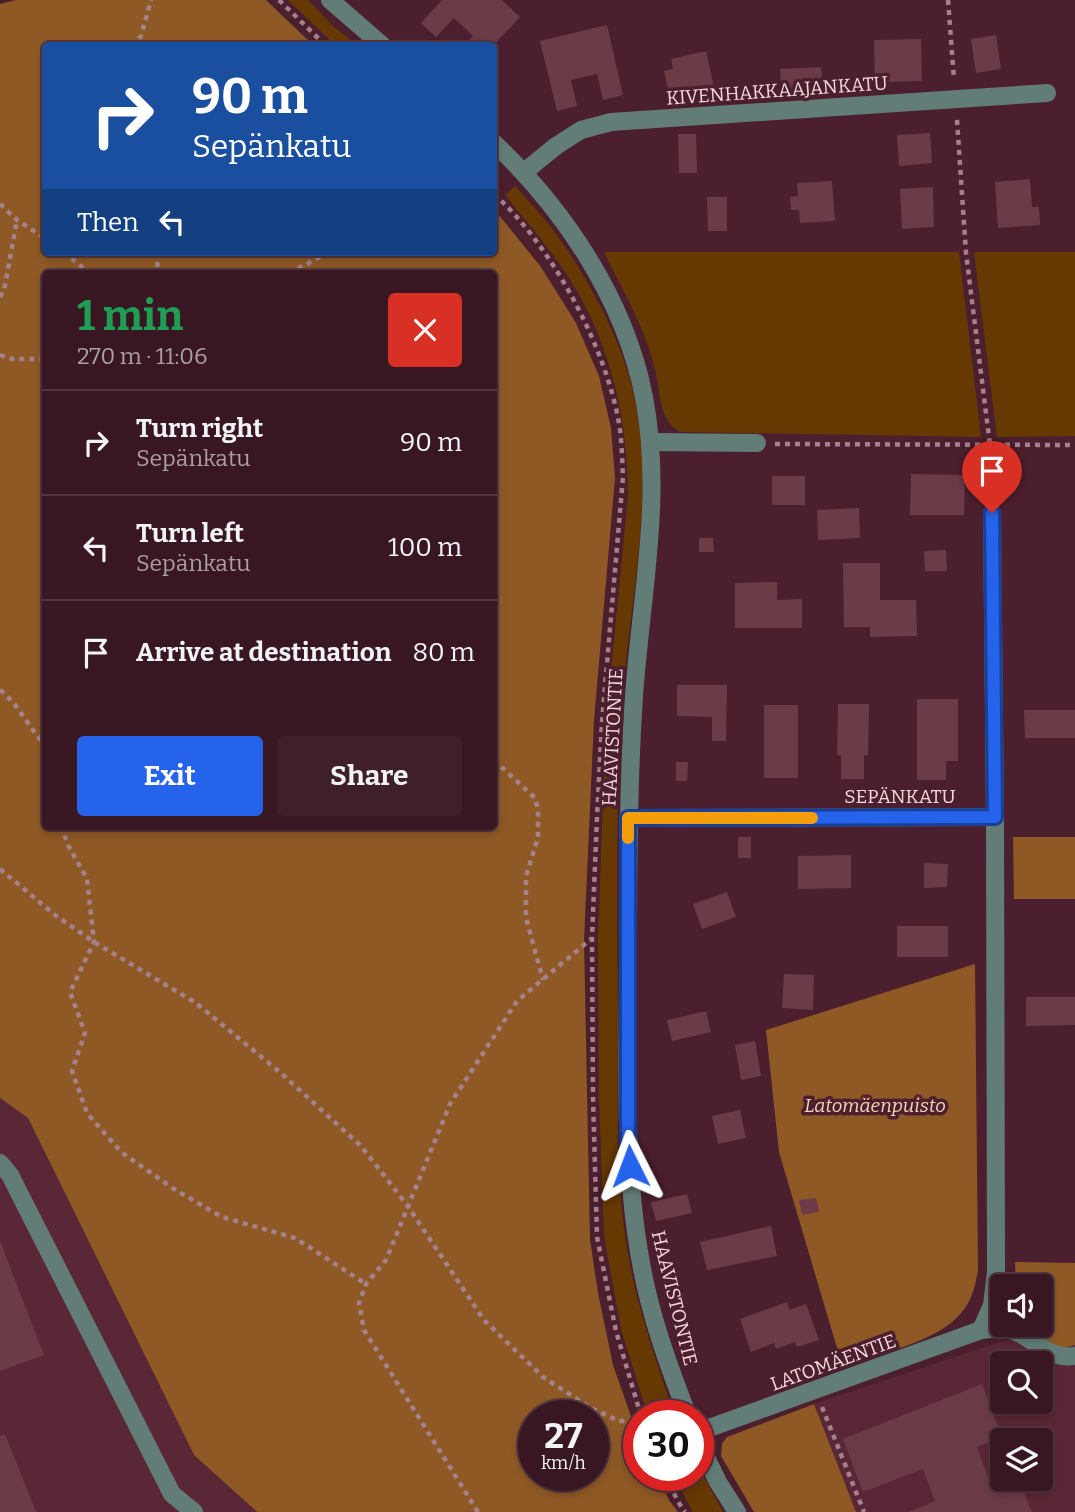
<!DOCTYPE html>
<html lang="en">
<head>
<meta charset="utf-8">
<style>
	body { margin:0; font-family:Bitter,serif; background:#3f202a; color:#f1f3f6; height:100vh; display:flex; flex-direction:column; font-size:26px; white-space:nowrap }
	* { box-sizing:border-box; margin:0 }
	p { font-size:23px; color:#ab9fa5 }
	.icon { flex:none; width:38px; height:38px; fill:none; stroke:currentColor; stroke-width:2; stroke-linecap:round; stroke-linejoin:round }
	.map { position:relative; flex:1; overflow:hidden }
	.side { position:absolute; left:42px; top:270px; width:455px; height:560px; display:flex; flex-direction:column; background:#381722; border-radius:7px; box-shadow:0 4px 10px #0003,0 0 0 2px #523640 }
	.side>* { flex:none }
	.top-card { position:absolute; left:42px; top:42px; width:455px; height:214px; border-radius:7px; box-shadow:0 4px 10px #0003,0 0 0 2px #523640; background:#1a4fa0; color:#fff; overflow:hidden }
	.fabs { position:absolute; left:990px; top:1274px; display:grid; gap:14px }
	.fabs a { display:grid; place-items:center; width:63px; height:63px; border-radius:7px; background:#381722; box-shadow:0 4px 10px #0003,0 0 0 2px #523640; font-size:35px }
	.speed { position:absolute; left:518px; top:1400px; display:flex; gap:14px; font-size:35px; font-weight:700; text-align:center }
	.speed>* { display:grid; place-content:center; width:91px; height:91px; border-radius:50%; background:#381722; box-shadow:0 4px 10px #0003,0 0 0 2px #523640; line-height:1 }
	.speed small { font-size:18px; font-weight:400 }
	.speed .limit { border:10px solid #d22; background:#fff; color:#111 }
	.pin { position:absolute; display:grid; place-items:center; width:60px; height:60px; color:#fff; margin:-72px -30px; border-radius:50% 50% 50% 0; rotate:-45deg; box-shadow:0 0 7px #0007 }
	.pin .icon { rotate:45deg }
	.me { position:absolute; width:77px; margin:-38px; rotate:357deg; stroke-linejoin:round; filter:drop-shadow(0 0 5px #0008) }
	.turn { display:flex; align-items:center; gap:24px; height:147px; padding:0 35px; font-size:32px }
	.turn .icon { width:91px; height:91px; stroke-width:2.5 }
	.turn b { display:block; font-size:49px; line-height:60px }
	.then { display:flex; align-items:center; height:66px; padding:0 35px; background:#0003; gap:14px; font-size:26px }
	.round { display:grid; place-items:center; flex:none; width:74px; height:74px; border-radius:7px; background:#3f202a }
	.summary { display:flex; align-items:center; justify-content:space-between; height:119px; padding:0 35px }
	h1 { font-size:42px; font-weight:700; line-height:52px; color:#1e9e55 }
	.button { display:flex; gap:14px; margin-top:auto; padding:14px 35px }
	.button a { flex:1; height:80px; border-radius:7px; background:#2563eb; color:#fff; font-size:28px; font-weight:700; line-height:80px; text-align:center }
	.button a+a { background:#3f202a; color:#f1f3f6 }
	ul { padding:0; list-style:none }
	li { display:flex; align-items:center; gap:21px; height:105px; padding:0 35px; border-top:2px solid #523640 }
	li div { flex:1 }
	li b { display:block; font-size:26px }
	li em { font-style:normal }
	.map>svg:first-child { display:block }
</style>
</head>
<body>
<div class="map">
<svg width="1075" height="1512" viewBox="0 0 1075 1512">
	<rect width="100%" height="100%" fill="#4b1f2d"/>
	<g fill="#5a2737" fill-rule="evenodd">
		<polygon points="0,1098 28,1118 194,1455 257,1512 0,1512"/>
		<path d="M 1033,1331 L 1057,1350 L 1075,1345 L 1075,1512 L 856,1512 L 814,1404 ZM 1003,1363 L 1041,1363 L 1041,1402 L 1003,1402 ZM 1003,1440 L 1041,1440 L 1041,1479 L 1003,1479 Z"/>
	</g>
	<g fill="#673902">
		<polygon points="288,0 308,0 333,26 357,45 335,45"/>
		<path d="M 515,186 C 529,202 544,217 556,234 C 591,282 625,346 636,405 C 654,501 630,598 623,695 C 615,802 617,910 618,1017 C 618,1100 614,1187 631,1270 C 640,1315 656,1359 670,1403 L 646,1410 L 621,1329 L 604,1236 L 599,1097 L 598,938 L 606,721 L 628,496 C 628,421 611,345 571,281 C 551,250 528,223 505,195 Z"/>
		<path d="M 604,252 L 959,252 L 981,437 L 680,432 C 659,420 661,396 656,374 C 647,331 623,291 604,252 Z"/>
		<polygon points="974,252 1075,252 1075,436 997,437"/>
		<polygon points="698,1466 723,1512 693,1512 673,1475 698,1475"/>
	</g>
	<g fill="#8e5925" fill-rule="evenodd">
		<path d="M 16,0 L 266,0 L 313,45 L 46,46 L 46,252 L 494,252 L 494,209 L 541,267 L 576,323 L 599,376 L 611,428 L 615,478 L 594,720 L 584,941 L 590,1239 L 598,1293 L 613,1365 L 639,1439 L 639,1475 L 657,1475 L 669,1500 L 678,1512 L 257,1512 L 194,1455 L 28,1118 L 0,1098 L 0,4 ZM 46,273 L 494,273 L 494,826 L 46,826 ZM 534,1416 L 593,1416 L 593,1475 L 534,1475 Z"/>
		<polygon points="1013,837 1075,837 1075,899 1014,899"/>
		<path d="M 975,964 L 978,1271 C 975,1286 972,1300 962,1312 C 937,1343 880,1353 842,1365 L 779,1152 L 766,1030 Z"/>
		<polygon points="1015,1262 1075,1263 1075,1345 1057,1350 1033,1331 1029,1325 1041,1325 1041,1286 1016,1286"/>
		<polygon points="814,1404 856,1512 754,1512 721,1456 722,1444 727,1437"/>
	</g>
	<g fill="#6b3b48">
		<polygon points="442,0 502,0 520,17 493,46 464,46 473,36 454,18 436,37 421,23"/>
		<polygon points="607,25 623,95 603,100 597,74 571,80 577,106 557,111 540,41"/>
		<polygon points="996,35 1001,69 976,73 971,39"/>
		<polygon points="921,39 922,81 875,82 874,40"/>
		<polygon points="706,51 715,92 671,103 664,71 673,69 671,59"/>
		<polygon points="821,67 823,95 782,97 780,69"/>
		<polygon points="930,133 932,163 899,166 897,135"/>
		<polygon points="678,134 696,134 697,173 679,173"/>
		<polygon points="1030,179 1032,207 1039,207 1040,225 998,228 995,182"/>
		<polygon points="832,181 835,221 800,223 799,210 791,210 790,197 798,196 797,183"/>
		<polygon points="933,187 934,227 902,229 900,189"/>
		<polygon points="707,197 727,197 727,231 708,231"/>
		<polygon points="911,474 965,475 964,515 910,515"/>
		<rect x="772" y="476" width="33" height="29"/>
		<polygon points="859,508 860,538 818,540 817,510"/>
		<polygon points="699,538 713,538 714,552 699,552"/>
		<polygon points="946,550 947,571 925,571 924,551"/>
		<polygon points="843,563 880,563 880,600 916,600 917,636 870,637 870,627 844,627"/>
		<polygon points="777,582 777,600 802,599 802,628 735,628 735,583"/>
		<polygon points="677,685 727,685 726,741 712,741 712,717 677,716"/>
		<polygon points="917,699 958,699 958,761 946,761 946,780 917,780"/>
		<polygon points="838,704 869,704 868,755 864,755 864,779 841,779 841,755 837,755"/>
		<rect x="764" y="705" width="34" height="73"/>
		<polygon points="1024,710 1075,710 1075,738 1025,738"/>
		<polygon points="676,762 688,762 687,781 676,781"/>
		<rect x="738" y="837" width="13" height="21"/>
		<polygon points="851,855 851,888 798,889 798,856"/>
		<polygon points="924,863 948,864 947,887 924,888"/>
		<polygon points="727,892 736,917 702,929 693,904"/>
		<rect x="897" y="926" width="51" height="31"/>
		<polygon points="784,974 814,975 813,1010 782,1008"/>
		<polygon points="1026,997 1075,997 1075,1025 1026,1026"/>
		<polygon points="706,1011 711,1032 672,1041 667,1020"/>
		<polygon points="755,1041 761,1076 741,1080 735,1045"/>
		<polygon points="740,1110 746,1138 718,1144 712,1116"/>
		<polygon points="687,1194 692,1213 656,1221 651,1202"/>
		<polygon points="816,1198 819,1212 802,1215 799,1200"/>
		<polygon points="771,1226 777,1256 707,1270 700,1242"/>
		<polygon points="0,1241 44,1355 0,1371"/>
		<polygon points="787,1302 790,1310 806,1304 819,1340 797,1347 795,1342 776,1349 774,1343 751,1352 740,1319"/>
		<polygon points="982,1384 1002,1437 977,1447 989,1480 1003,1475 1003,1479 1019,1479 1032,1512 909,1512 935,1501 923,1469 863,1492 843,1439"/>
		<polygon points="5,1434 36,1512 0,1512 0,1436"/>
	</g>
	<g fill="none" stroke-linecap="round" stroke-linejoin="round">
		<g stroke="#a6818b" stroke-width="4.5" stroke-dasharray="5 5" stroke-linecap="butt">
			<polyline points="279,0 326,46"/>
			<polyline points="948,0 954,79"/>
			<polyline points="132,46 141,36 151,0"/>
			<polyline points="957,120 966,253 990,445 991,494"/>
			<path d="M 494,194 C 552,246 605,345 619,423 C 622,441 622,459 623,477 L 602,722 L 597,817 L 592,938 L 593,1097 L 597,1237 L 616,1331 L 641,1416"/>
			<polyline points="0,204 17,220 46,239"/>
			<polyline points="64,252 89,273"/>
			<polyline points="155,252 159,273"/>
			<polyline points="289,273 330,252"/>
			<polyline points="0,297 4,291 17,220"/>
			<polyline points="0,355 12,359 46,359"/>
			<polyline points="775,444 1075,445"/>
			<polyline points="0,690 13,702 46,748"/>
			<polyline points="494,760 535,798 538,810 538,837 526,876 526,918 543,980"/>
			<polyline points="61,826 68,845 87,879 94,942 70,992 85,1033 72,1071 87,1113 121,1152 174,1189 222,1217 295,1238 366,1284"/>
			<polyline points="0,869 55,915 94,942 196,1003 282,1074 361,1146 407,1205 484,1320 543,1377 591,1408 619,1421 639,1420"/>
			<polyline points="822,1407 864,1512"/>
			<polyline points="653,1416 667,1411"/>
			<polyline points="666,1475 677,1500 685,1512"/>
			<polyline points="478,1512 364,1330 359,1303 366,1284 386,1260 450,1104 517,1001 591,939"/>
		</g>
		<g stroke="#627d78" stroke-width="18">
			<polyline points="330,0 383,46"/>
			<path d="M 494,143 C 565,210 625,300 644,397 C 663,497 641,596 634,696 C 628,787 628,879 628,970 C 628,1068 623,1166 641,1263 C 650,1315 669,1367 688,1416"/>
			<polyline points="524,172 556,146 581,130 611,122 1047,93"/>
			<polyline points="651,442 757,443"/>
			<polyline points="628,818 995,817 992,513"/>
			<polyline points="0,1163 10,1175 172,1494 194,1512"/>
			<polyline points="981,1330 992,1305 996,1272 995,817"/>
			<path d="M 698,1432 L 981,1330 C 991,1329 1000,1327 1009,1329 C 1034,1336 1045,1360 1075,1356"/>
			<polyline points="698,1441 718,1482 737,1512"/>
		</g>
	</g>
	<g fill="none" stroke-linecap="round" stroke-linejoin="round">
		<g stroke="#184099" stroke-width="18">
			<polyline id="route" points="630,1166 628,1143 628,818 995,817 992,513"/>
		</g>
		<use href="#route" stroke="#2563eb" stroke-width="12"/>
		<polyline stroke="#f59e0b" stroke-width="12" points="628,838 628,818 812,818"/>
	</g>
	<g text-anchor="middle" stroke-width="7" stroke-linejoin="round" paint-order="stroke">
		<g font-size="19" fill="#f5d6dd" stroke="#4b1f2d">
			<text transform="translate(777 90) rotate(-4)" y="7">KIVENHAKKAAJANKATU</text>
			<text transform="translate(612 737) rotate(-87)" y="7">HAAVISTONTIE</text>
			<text x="900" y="803">SEPÄNKATU</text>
			<text transform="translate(675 1298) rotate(76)" y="7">HAAVISTONTIE</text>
			<text transform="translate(833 1362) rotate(-20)" y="7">LATOMÄENTIE</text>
		</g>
		<g font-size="19" font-style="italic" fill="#fad4b4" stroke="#4b1f2d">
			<text x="875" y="1112">Latomäenpuisto</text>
		</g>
	</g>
</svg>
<div class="fabs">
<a><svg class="icon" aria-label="sound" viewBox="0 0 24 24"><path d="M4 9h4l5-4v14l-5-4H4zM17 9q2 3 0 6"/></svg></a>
<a><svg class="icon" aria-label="search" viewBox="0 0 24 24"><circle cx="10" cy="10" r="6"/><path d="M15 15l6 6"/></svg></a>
<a><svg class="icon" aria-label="layers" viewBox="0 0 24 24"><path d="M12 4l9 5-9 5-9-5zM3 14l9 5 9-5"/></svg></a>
</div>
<div class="speed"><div>27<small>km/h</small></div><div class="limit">30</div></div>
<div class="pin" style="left:992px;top:513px;background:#d93025"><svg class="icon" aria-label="arrive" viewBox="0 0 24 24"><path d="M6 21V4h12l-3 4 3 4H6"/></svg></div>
<svg class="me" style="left:630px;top:1166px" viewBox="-20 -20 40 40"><path d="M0-17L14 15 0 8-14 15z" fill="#2563eb" stroke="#fff" stroke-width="4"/></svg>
<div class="top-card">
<div class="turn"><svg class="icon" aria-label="right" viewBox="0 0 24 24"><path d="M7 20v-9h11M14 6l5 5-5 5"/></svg><div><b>90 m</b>Sepänkatu</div></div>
<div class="then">Then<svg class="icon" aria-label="left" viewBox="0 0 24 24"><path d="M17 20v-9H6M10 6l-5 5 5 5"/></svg></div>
</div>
<section class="side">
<div class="summary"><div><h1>1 min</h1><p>270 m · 11:06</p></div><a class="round" style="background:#d93025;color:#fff"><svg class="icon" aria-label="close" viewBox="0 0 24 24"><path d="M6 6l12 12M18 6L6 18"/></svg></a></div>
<ul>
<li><svg class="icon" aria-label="right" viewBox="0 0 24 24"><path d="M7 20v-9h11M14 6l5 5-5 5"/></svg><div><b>Turn right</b><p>Sepänkatu</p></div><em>90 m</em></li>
<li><svg class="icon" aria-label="left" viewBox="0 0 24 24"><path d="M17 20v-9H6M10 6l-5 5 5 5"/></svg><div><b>Turn left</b><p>Sepänkatu</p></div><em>100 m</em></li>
<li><svg class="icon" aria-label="arrive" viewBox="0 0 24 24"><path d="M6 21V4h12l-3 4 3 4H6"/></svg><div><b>Arrive at destination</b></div><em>80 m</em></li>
</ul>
<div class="button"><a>Exit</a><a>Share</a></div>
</section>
</div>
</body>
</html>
